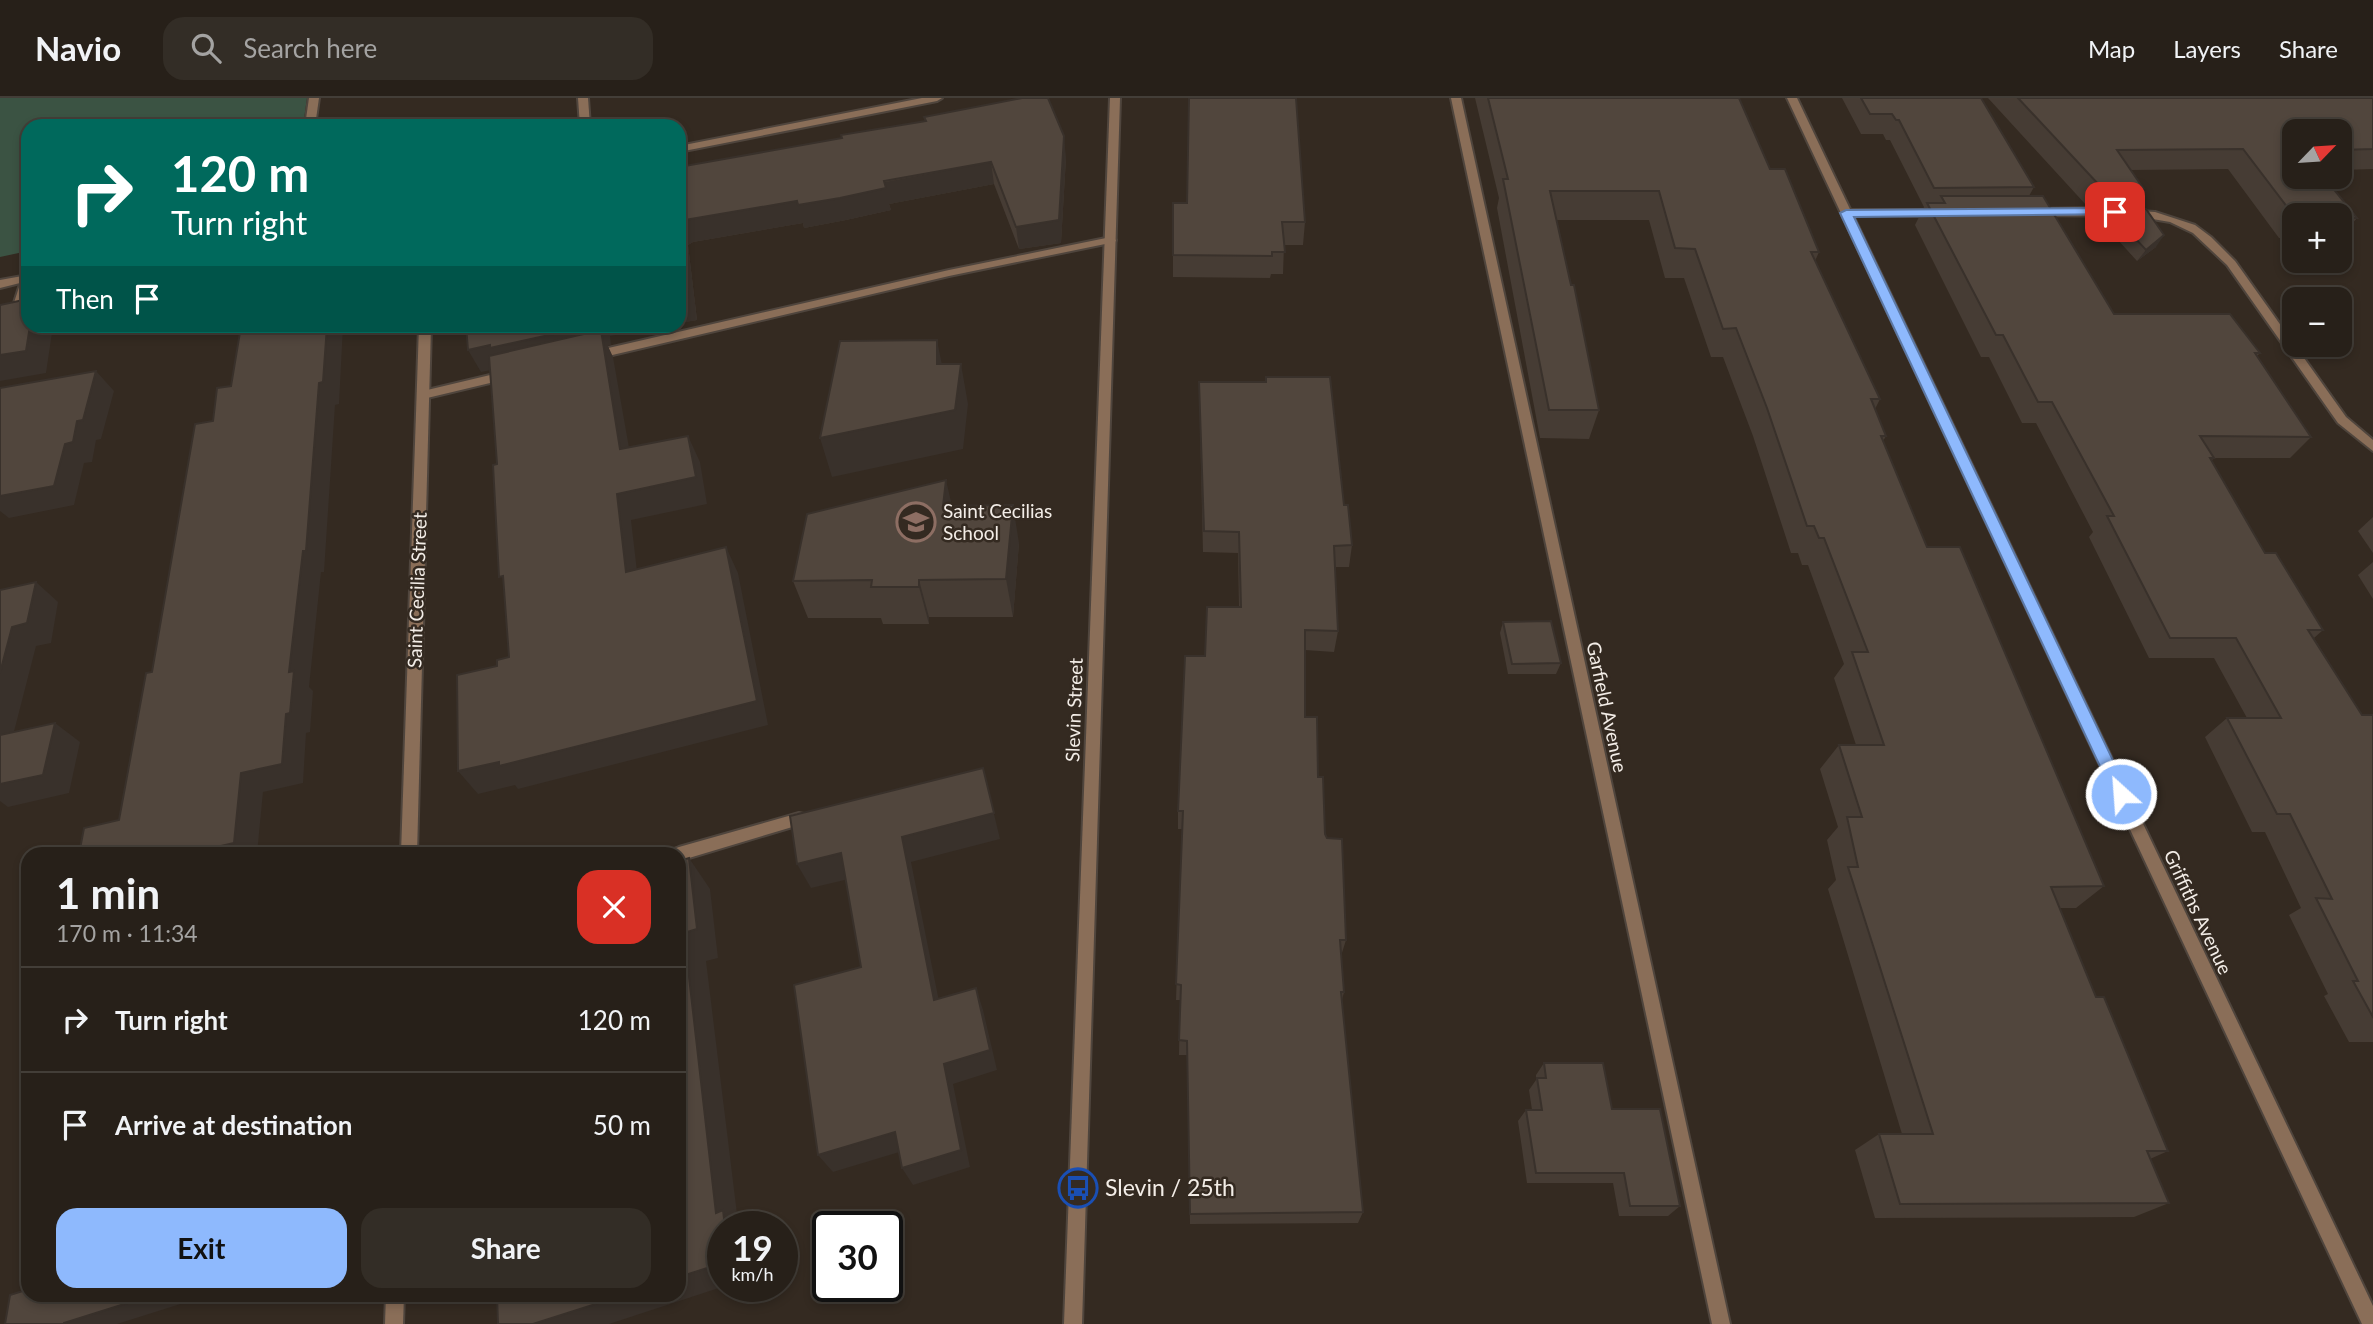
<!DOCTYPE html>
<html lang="en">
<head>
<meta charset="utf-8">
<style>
	body { margin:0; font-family:Lato,sans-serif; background:#332d26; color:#f1f3f6; height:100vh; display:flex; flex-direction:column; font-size:26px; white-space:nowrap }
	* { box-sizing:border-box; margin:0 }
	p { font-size:23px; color:#a4a3a2 }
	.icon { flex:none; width:38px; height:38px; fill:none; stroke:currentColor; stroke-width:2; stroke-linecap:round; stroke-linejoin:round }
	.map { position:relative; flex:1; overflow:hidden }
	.drawer { position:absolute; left:21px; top:749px; width:665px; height:455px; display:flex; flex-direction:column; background:#272019; border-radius:21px; box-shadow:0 4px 10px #0003,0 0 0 2px #433e38 }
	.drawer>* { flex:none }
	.banner { position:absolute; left:21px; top:21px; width:665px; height:214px; border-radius:21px; box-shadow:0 4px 10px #0003,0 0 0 2px #433e38; background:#00695c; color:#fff; overflow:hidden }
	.needle { width:46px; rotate:65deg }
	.controls { position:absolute; left:2282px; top:21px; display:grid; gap:14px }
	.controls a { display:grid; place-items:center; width:70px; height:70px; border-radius:14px; background:#272019; box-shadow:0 4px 10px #0003,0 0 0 2px #433e38; font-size:35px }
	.speed { position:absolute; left:707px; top:1113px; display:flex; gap:14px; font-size:35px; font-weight:700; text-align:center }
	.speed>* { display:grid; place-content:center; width:91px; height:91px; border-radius:50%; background:#272019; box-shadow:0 4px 10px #0003,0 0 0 2px #433e38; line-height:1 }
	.speed small { font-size:18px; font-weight:400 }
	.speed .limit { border:4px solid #111; border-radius:10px; background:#fff; color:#111 }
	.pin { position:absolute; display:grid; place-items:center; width:60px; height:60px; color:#fff; margin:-30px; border-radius:14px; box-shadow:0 4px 10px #0006 }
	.me { position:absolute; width:77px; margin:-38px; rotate:334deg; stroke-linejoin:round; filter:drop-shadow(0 0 5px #0008) }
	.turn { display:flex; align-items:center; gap:24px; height:147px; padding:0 35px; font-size:32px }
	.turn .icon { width:91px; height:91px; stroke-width:2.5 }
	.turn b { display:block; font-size:49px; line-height:60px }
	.then { display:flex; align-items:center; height:66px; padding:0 35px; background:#0003; gap:14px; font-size:26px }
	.round { display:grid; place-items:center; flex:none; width:74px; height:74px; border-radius:21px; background:#332d26 }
	.summary { display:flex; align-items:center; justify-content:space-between; height:119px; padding:0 35px }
	h1 { font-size:42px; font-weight:700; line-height:52px }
	.action { display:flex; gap:14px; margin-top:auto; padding:14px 35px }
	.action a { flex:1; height:80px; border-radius:21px; background:#8eb9fd; color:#111; font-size:28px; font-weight:700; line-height:80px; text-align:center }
	.action a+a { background:#332d26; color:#f1f3f6 }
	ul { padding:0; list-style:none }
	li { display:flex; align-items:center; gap:21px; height:105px; padding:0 35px; border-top:2px solid #433e38 }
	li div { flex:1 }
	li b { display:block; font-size:26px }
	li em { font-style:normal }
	header { display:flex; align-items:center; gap:42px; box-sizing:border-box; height:98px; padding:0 35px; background:#272019; border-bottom:2px solid #433e38 }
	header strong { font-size:33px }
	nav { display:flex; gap:38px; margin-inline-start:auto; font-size:24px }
	.search { width:490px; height:63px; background:#332d26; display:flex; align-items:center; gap:18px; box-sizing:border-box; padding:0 24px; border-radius:21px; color:#a4a3a2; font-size:26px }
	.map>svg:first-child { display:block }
</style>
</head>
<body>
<header>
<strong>Navio</strong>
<div class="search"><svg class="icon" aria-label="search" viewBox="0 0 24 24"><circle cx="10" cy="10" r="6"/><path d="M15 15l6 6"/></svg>Search here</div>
<nav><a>Map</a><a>Layers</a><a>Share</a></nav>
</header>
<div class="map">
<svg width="2373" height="1226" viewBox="0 0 2373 1226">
	<rect width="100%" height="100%" fill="#342a21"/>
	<polygon fill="#3b5343" points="0,0 307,0 303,28 28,28 28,153 0,159"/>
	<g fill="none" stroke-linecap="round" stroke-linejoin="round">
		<g stroke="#4f453d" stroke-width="4">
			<g id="service">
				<polygon points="309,0 319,0 315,28 305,28"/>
				<polygon points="2094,110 2155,114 2195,127 2211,139 2235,163 2346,319 2373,342 2373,353 2338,325 2227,167 2193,135 2170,124 2135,118 2036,117 2031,114 2036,111"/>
				<polygon points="1846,112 1939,112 1944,115 1939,118 1842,117 1842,113"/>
				<polygon points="1111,139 1116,142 1115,144 949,178 591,262 585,258 591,254 949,172"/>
				<polygon points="507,273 511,274 511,280 423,301 417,297 423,293"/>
				<polygon points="799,715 804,716 806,721 804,726 799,727 679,763 679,756 671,756 674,751 679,749"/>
			</g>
		</g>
		<g stroke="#4f453d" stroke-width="4">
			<g id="minor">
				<polygon points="578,0 588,0 590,28 580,28"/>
				<polygon points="1110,0 1120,0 1082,1226 1064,1226"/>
				<polygon points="1451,0 1461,0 1730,1226 1712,1226"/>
				<polygon points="1787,0 1797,0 2373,1208 2373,1226 2362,1226"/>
				<polygon points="28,177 28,195 21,220 15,224 11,223 9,220 22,180"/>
				<polygon points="419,228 431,228 417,756 401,756"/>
				<polygon points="386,1197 404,1197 403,1226 385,1226"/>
			</g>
		</g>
		<g stroke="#4f453d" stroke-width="4">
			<g id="tertiary">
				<polygon points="922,0 942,0 937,3 679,54 679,48"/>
				<polygon points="28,177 28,183 0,190 0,182"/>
			</g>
		</g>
		<use href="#service" fill="#8a6e58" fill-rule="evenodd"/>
		<use href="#minor" fill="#8a6e58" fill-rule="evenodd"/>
		<use href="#tertiary" fill="#8a6e58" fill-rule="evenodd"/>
	</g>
	<g fill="#463c34">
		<polygon points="1475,0 1739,0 1770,71 1819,154 1815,163 1880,301 1875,311 1886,338 1883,343 1927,449 2104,788 2076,810 2060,810 2096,899 2168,1053 2150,1061 2169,1105 2134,1119 1875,1120 1855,1052 1879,1036 1902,1036 1828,791 1836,782 1827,742 1838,729 1820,671 1839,647 1856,647 1834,580 1844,566 1808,467 1802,467 1798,455 1791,455 1753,338 1723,259 1711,259 1684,180 1665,180 1649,122 1557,122 1599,312 1589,341 1540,340 1497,110 1499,100"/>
		<polygon points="1842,0 1981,0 2034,89 2029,98 2114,216 2260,255 2257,258 2311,339 2290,360 2214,360 2211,363 2265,455 2323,532 2314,540 2362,617 2373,617 2373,944 2349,944 2324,898 2328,896 2289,817 2301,810 2265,734 2252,734 2205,639 2227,620 2247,620 2214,560 2149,560 2089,439 2093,434 2036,325 2022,325 1989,259 1981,259 1915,127 1924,109 1890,42 1886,42 1883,36 1861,36"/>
		<polygon points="1988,0 2373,0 2373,71 2340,72 2340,33 2294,33 2294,79 2357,120 2340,140 2340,117 2294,117 2294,140 2279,140 2228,71 2131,72 2143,90 2130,110 2156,149 2137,163 2098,120 2105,109 2087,108"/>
		<polygon points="924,19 1066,60 1061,145 1019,151 994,86 889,106 891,112 846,122 804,130 803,125 693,144 688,147 697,222 679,225 679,69 842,40 925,23"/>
		<polygon points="1173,105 1305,124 1303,147 1284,147 1283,176 1271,176 1270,180 1173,179"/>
		<polygon points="1199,284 1344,407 1352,447 1349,469 1335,469 1338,533 1334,554 1305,552 1305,619 1318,679 1325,736 1346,842 1341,858 1344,894 1342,902 1363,1114 1358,1125 1190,1126 1187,957 1179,957 1180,902 1176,902 1182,731 1178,731 1178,713 1205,558 1239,509 1238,455 1203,454"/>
		<polygon points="952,407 1019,445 1013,519 929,519 929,526 883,526 881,520 808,520 793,483"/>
		<polygon points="2373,419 2373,455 2358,433"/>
		<polygon points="2373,464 2373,501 2358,477"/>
		<polygon points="1503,524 1561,565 1556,576 1508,576 1500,535"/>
		<polygon points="1544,965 1612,1011 1680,1108 1668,1118 1619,1118 1613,1085 1527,1085 1518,1023 1526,1012 1532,1012 1529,992 1536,982 1536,977"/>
	</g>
	<g fill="#39312b">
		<polygon points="1064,38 1066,60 1061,145 1019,151 1016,129"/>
		<polygon points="991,64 994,86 889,106 891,112 846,122 804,130 803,125 693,144 688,147 697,222 679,225 680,124 685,122"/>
		<polygon points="2164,137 2156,149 2137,163 2146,152"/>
		<polygon points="30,228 53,228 46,275 0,283 0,257"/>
		<polygon points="232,228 257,228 235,232"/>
		<polygon points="327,228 343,228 339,306 335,307 324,474 321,474 309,589 313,593 310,634 306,635 303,685 263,694 257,756 186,756 241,675 289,574 319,285"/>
		<polygon points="590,228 667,228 610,238 611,247 608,248 613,259 634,378 501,270 481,274 468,252"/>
		<polygon points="937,242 945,282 937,266"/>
		<polygon points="961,266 968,306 963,351 832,379 820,340"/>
		<polygon points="96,273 114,293 101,341 96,342 92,364 84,365 74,407 9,420 0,413 0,398 65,346 77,323"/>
		<polygon points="688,338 700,364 707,406 631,422 640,499 626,474 617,396"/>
		<polygon points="946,382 955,421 943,408"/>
		<polygon points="1013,407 1019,445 1013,519 1006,481"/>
		<polygon points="726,449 738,475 768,627 518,691 515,687 478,696 458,673"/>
		<polygon points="919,482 929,519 929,526 919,489"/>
		<polygon points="36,484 58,504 51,545 36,548 9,653 0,655 0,575 12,529"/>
		<polygon points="55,625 80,644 69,695 8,709 0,703 0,686"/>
		<polygon points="983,670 1000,741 911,764 943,923 934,902 902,739"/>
		<polygon points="841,755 853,780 811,790 797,766"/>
		<polygon points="689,760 710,791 718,860 706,863 738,1124 744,1129 725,1129 716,1115 684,835"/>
		<polygon points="976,890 983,912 997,972 953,986 970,1069 913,1087 902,1070 944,966"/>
		<polygon points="895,1034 906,1052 833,1074 818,1057"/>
		<polygon points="723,1165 723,1188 725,1188 609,1226 533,1226 624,1197 679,1197 679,1179"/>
		<polygon points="153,1197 209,1197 117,1226 64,1226 64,1225"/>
	</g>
	<g fill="#51463d" stroke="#39312b" stroke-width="2">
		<polygon points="1022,0 1048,0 1064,38 1059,122 1016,129 991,64 884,83 886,90 840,100 798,107 797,103 685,122 680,124 688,200 679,202 679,69 842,40 841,37 926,23 924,19"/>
		<polygon points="1189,0 1296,0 1305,124 1282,124 1285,154 1272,154 1272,158 1173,157 1173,105 1187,105"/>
		<polygon points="1488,0 1739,0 1770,71 1785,71 1819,154 1811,154 1880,301 1871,301 1886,338 1881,338 1927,449 1960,449 2104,788 2051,789 2096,899 2104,899 2168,1053 2147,1053 2169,1105 1900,1106 1879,1036 1933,1036 1848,769 1858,769 1847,719 1862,719 1839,647 1884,647 1852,554 1868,554 1824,440 1819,440 1814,428 1807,428 1767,310 1736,230 1723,231 1695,151 1675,150 1659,93 1550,93 1571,187 1574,187 1599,312 1549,312 1503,81 1508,81"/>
		<polygon points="1861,0 1981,0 2034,89 1934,90 1899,22 1896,22 1892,16 1870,16"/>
		<polygon points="2018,0 2373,0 2373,51 2340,52 2340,33 2294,33 2294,79 2324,79 2357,120 2340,120 2340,117 2294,117 2294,118 2243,51 2117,52 2143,90 2100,88"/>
		<polygon points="1941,98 2043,98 2114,216 2230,216 2260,255 2255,255 2311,339 2200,338 2214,360 2210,360 2265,455 2276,455 2323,532 2308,532 2362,617 2373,617 2373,919 2353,883 2358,883 2316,800 2332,801 2290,716 2277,716 2227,620 2281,620 2236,540 2170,540 2107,418 2114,418 2052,304 2038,304 2003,237 1996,237 1927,105 1945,105"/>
		<polygon points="2105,108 2146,111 2164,137 2146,152"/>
		<polygon points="28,201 28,228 30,228 26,253 0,257 0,207"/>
		<polygon points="241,228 327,228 323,284 319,285 306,453 303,453 289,574 294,573 290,615 286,616 282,666 241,675 234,745 186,756 79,756 84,730 119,722 146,575 152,574 195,326 213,323 217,290 231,288"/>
		<polygon points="466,228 590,228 490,250 490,247 468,252"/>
		<polygon points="601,232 620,351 688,338 696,379 617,396 626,474 726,449 757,603 499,668 499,664 458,673 457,577 497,568 497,562 509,559 503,478 499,479 493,367 497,366 489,258"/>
		<polygon points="937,242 937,266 961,266 955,312 820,340 840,243"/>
		<polygon points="96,273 83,322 77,323 73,344 65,346 54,388 0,398 0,290"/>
		<polygon points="1266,279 1330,279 1344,407 1348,407 1352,447 1334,448 1338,533 1305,532 1305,619 1317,619 1318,679 1323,679 1325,736 1327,740 1342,741 1346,842 1340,842 1344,894 1341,894 1363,1114 1190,1116 1187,943 1179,942 1181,887 1176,886 1183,713 1178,713 1185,558 1205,558 1207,509 1241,509 1239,434 1204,433 1199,284 1266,284"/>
		<polygon points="946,382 943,408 1013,407 1006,481 919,482 919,489 871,489 872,482 793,483 807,416"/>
		<polygon points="36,484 27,525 12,529 0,575 0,492"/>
		<polygon points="1551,523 1561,565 1512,566 1503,524"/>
		<polygon points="55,625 43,677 0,686 0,637"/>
		<polygon points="983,670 994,715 902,739 934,902 976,890 990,952 944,966 961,1052 902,1070 895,1034 818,1057 794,887 861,869 841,755 797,766 790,718"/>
		<polygon points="689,760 697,831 684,835 716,1115 723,1112 725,1129 723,1129 723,1165 679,1179 679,763"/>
		<polygon points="1544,965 1603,965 1612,1011 1660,1011 1680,1108 1630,1108 1624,1075 1536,1075 1526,1012 1542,1012 1537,980 1546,980"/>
		<polygon points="28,1181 28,1197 153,1197 64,1225 64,1226 5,1226 10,1197 26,1192"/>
		<polygon points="497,1197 624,1197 533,1226 498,1226"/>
	</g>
	<polygon fill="#8eb9fd" stroke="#5c78a4" stroke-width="2" points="2115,110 2121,114 2119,116 1854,119 2129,696 2127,701 2121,703 2115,701 2113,696 1840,115 1846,112"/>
	<defs>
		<g id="school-ring" transform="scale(2.0125)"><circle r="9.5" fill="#342a21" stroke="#8d6e63" stroke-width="1.5"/><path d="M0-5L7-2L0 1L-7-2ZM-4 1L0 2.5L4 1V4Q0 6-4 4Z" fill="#8d6e63"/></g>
		<g id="bus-ring" transform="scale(2.0125)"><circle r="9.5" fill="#342a21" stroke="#1a4fb4" stroke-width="1.5"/><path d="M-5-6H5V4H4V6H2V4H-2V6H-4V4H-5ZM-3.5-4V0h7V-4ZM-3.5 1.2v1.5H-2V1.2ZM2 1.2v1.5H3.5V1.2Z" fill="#1a4fb4"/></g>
	</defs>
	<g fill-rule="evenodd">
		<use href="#school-ring" x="916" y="424"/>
		<use href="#bus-ring" x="1078" y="1090"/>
	</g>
	<g text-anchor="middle" stroke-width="5" stroke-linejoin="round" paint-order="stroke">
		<g font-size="19" fill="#f3ede7" stroke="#342a21" text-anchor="start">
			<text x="943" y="420">Saint Cecilias<tspan x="943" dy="22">School</tspan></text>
		</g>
		<g font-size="19" fill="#f3ede7" stroke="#342a21">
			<text transform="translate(417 492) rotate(-88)" y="7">Saint Cecilia Street</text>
			<text transform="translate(1607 609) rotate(78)" y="7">Garfield Avenue</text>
			<text transform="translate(1074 612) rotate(-88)" y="7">Slevin Street</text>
			<text transform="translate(2198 814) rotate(65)" y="7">Griffiths Avenue</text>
		</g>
		<g font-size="23" fill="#f3ede7" stroke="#342a21" text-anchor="start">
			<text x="1105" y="1098">Slevin / 25th</text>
		</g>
	</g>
</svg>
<div class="controls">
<a><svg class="needle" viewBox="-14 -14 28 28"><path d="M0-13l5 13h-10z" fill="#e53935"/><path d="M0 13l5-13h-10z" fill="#a4a3a2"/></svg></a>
<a>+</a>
<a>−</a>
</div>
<div class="speed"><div>19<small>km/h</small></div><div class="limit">30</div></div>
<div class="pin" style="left:2115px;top:114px;background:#d93025"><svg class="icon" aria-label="arrive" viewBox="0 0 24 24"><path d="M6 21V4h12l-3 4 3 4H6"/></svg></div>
<svg class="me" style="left:2121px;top:696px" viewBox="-20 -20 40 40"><circle r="17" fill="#8eb9fd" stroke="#fff" stroke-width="3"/><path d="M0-11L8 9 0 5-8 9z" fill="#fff"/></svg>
<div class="banner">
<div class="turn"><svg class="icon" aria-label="right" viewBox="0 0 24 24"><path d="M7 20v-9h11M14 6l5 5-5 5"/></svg><div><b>120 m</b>Turn right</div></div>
<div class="then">Then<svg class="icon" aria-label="arrive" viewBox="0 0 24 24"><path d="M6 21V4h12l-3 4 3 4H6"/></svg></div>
</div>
<section class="drawer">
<div class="summary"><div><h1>1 min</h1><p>170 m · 11:34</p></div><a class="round" style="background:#d93025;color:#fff"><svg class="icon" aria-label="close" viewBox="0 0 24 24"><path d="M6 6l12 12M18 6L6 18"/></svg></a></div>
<ul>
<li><svg class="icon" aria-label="right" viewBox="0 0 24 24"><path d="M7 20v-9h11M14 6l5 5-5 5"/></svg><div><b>Turn right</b></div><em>120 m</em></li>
<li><svg class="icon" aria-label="arrive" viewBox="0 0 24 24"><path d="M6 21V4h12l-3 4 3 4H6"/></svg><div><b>Arrive at destination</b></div><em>50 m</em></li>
</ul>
<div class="action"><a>Exit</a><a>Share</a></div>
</section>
</div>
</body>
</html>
